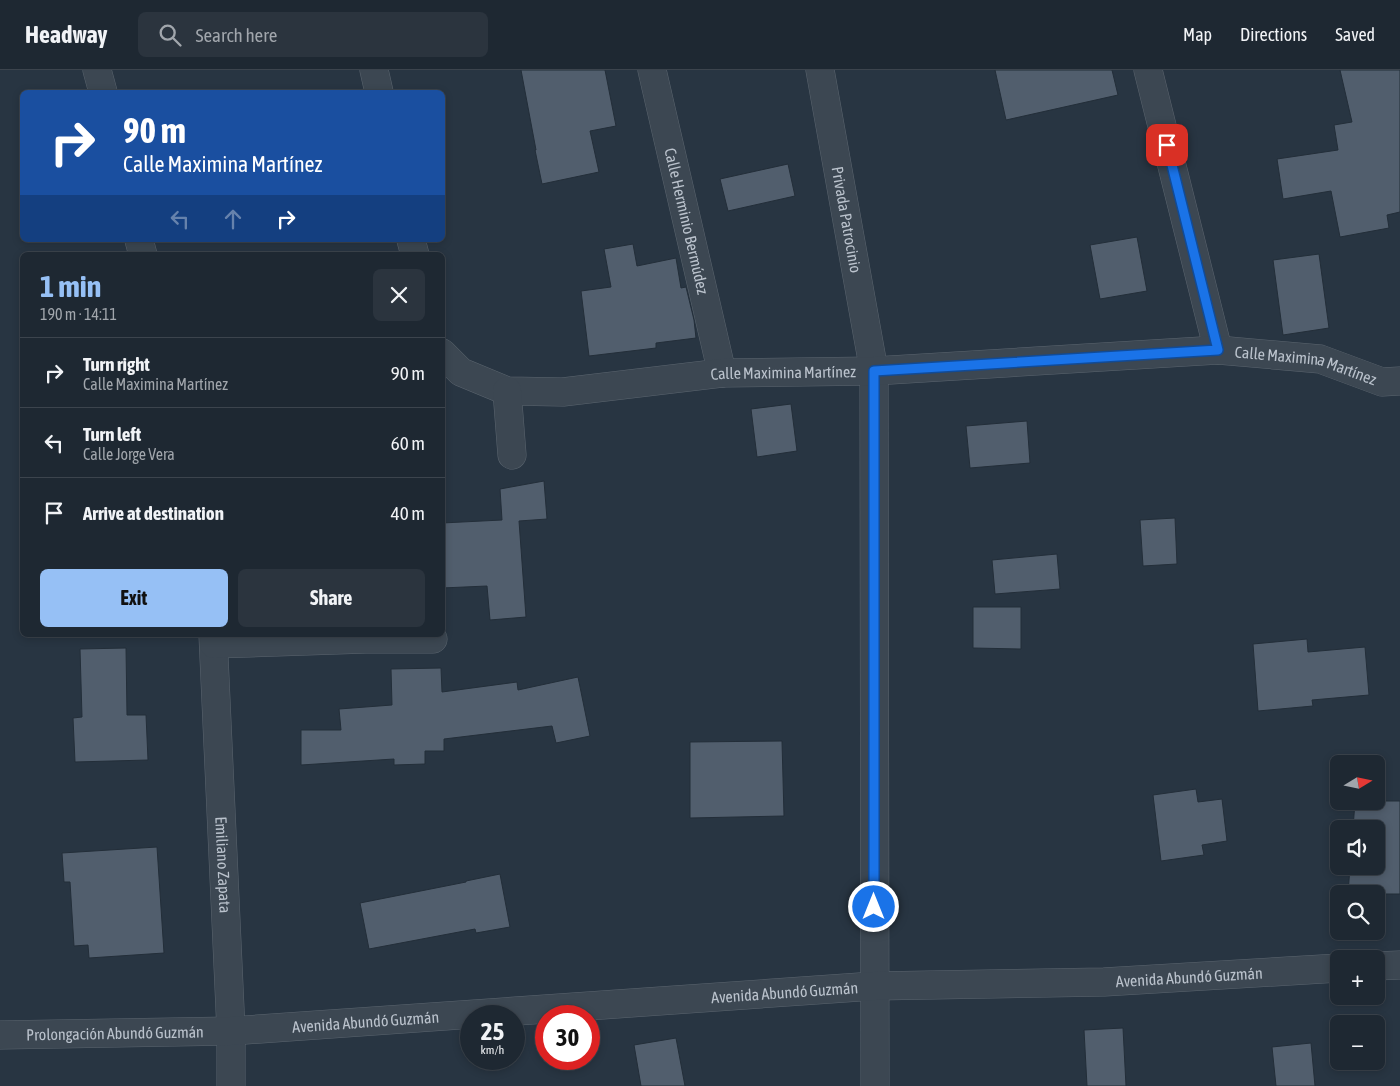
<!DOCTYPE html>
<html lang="en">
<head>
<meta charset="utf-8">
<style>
	body { margin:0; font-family:"Asap Condensed",sans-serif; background:#2b343e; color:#f1f3f6; height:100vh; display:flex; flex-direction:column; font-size:19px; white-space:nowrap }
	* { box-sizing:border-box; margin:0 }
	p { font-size:16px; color:#a1a6ac }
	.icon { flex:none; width:28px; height:28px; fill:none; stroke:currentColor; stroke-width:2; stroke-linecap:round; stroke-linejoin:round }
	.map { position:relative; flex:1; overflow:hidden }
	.drawer { position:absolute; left:20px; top:182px; width:425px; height:385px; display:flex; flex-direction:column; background:#1e2832; border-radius:8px; box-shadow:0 2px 8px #0003,0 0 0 1px #3c444d }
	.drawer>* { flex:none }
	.guide { position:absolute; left:20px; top:20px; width:425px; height:152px; border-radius:8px; box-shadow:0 2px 8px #0003,0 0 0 1px #3c444d; background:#1a4fa0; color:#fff; overflow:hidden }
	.needle { width:32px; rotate:80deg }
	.controls { position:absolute; left:1330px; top:685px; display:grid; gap:10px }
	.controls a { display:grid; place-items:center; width:55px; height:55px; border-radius:8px; background:#1e2832; box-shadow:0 2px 8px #0003,0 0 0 1px #3c444d; font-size:25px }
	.speed { position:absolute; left:460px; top:935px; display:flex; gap:10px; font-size:25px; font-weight:700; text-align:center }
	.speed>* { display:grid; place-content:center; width:65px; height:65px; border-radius:50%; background:#1e2832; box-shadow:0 2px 8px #0003,0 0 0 1px #3c444d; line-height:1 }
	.speed small { font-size:12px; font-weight:400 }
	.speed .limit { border:8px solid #d22; background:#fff; color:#111 }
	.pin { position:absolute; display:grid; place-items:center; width:42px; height:42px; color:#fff; margin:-21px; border-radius:10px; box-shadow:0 2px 8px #0006 }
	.me { position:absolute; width:55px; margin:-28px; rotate:0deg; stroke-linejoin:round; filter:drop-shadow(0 0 4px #0008) }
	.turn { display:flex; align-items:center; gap:18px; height:105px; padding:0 20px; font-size:22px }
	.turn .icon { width:65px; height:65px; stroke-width:2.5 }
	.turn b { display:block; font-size:35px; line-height:42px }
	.lanes { display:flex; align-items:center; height:48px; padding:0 20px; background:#0003; justify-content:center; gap:25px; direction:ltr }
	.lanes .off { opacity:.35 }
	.round { display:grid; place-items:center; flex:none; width:52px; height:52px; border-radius:8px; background:#2b343e }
	.summary { display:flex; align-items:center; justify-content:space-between; height:85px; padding:0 20px }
	h1 { font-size:30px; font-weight:700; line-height:38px; color:#96c0f5 }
	.action { display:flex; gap:10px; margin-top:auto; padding:10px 20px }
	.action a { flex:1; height:58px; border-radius:8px; background:#96c0f5; color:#111; font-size:20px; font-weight:700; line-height:58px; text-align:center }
	.action a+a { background:#2b343e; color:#f1f3f6 }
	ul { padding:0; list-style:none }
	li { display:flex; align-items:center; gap:15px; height:70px; padding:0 20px; border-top:1px solid #3c444d }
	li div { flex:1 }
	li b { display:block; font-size:19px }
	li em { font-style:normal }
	header { display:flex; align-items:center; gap:30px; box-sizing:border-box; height:70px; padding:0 25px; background:#1e2832; border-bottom:1px solid #3c444d }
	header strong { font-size:24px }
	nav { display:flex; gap:28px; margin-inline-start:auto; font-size:18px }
	.search { width:350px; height:45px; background:#2b343e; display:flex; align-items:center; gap:12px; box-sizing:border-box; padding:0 18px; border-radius:8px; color:#a1a6ac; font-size:19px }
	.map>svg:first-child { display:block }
</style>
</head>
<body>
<header>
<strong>Headway</strong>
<div class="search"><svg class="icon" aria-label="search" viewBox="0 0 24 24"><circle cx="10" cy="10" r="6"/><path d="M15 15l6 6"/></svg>Search here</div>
<nav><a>Map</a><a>Directions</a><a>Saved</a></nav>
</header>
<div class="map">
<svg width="1400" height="1016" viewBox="0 0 1400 1016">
	<rect width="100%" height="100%" fill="#283542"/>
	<g fill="#515e6d" stroke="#232e39">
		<polygon points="521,0 605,0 616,56 590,61 599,102 542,114 535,80 536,80"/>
		<polygon points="995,0 1112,0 1118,25 1006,50"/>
		<polygon points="1340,0 1400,0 1400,142 1387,145 1389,158 1340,167 1331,121 1283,129 1277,89 1338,80 1334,55 1352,52"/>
		<polygon points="788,94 795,126 728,141 720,109"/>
		<polygon points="1137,167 1147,221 1100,229 1090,175"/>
		<polygon points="633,174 637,196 676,188 681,218 686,217 694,250 696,268 656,273 656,278 589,286 581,221 611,217 604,179"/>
		<polygon points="1319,184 1329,258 1283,265 1273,190"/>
		<polygon points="791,334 797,381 757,387 751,339"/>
		<polygon points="1027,351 1030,393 970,398 966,356"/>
		<polygon points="544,411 547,449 519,451 526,547 490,550 487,516 442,518 442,453 502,450 500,419"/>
		<polygon points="1175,448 1177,494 1143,496 1140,450"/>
		<polygon points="1057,484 1060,519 995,524 992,490"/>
		<polygon points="973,537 1021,537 1021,579 973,578"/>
		<polygon points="1307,569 1308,582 1365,577 1369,625 1312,630 1313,636 1258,641 1253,574"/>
		<polygon points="126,578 127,645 146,645 148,690 75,692 73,648 82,647 80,579"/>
		<polygon points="441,598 442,622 517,612 518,620 578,607 590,666 556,673 552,656 444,669 444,681 425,681 425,694 394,695 394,689 301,695 301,660 341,660 339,639 392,635 391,599"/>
		<polygon points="782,671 784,746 690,748 690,672"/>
		<polygon points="1196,719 1198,732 1222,729 1227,771 1202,775 1204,785 1161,791 1153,725"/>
		<polygon points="1355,731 1400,731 1400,824 1348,824 1350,796 1376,796 1376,759 1353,759"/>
		<polygon points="157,777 164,883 89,888 88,875 74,876 70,812 64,812 62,783"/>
		<polygon points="500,804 510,857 476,863 475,859 369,879 360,833 466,812 466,811"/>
		<polygon points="1123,958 1126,1016 1087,1016 1084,960"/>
		<polygon points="676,968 685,1016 641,1016 634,975"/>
		<polygon points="1311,973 1315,1016 1276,1016 1272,977"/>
	</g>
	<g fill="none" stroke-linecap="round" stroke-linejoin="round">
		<g stroke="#5b656f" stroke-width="29">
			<g id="minor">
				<polyline points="97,0 103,22"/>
				<polyline points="374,0 379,22"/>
				<path id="s1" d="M 652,0 L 722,303"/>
				<path id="s2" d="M 820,0 L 874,301 L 875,1016"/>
				<polyline points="1148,0 1218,280"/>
				<polyline points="139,170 143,185"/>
				<polyline points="411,170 415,185"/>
				<path id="s3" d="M 442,283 L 461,302 L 507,321 L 563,322 L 722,303 L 874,301 L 1218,280 L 1320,289 L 1382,312 L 1400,311"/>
				<polyline points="507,321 512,385"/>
				<path id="s4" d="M 213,565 L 231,961 L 231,1016"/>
				<polyline points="214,574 366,569 433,569"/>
				<polyline points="1376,896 1400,895"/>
				<path id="s5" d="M 0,965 L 231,961 L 874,916 L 1104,912 L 1339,898"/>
			</g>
		</g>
		<use href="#minor" stroke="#3c4752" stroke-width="28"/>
	</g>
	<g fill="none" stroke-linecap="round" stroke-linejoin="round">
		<g stroke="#114b97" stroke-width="12">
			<polyline id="route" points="874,837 874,301 1218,280 1167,75"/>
		</g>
		<use href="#route" stroke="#1a73e8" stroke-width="9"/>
	</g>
	<g text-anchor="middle" stroke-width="5" stroke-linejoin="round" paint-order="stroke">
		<g font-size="16" fill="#bac2cc" stroke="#212c37">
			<text dy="6" stroke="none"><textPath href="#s2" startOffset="152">Privada Patrocinio</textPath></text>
			<text dy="6" stroke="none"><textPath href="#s1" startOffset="155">Calle Herminio Bermúdez</textPath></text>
			<text dy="6" stroke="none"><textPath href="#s3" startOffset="879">Calle Maximina Martínez</textPath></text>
			<text dy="6" stroke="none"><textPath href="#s3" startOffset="354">Calle Maximina Martínez</textPath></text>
			<text dy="6" stroke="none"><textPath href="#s4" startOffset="230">Emiliano Zapata</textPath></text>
			<text dy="6" stroke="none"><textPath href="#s5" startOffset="1191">Avenida Abundó Guzmán</textPath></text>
			<text dy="6" stroke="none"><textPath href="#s5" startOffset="786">Avenida Abundó Guzmán</textPath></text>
			<text dy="6" stroke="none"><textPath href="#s5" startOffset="366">Avenida Abundó Guzmán</textPath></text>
			<text dy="6" stroke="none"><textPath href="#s5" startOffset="115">Prolongación Abundó Guzmán</textPath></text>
		</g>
	</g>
</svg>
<div class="controls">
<a><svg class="needle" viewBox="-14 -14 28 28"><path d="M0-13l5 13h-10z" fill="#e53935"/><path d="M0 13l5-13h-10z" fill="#a1a6ac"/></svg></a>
<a><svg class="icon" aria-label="sound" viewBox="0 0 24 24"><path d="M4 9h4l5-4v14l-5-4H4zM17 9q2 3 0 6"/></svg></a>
<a><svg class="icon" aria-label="search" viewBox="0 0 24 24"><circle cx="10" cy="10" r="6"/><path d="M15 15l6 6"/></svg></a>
<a>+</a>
<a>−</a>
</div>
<div class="speed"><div>25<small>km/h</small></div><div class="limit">30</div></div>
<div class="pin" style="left:1167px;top:75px;background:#d93025"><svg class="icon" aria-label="arrive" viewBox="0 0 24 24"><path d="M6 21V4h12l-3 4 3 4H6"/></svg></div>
<svg class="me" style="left:874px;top:837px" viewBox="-20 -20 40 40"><circle r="17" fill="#1a73e8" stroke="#fff" stroke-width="3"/><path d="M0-11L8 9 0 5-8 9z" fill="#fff"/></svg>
<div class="guide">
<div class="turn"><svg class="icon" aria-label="right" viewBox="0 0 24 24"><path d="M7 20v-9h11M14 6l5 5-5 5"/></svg><div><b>90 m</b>Calle Maximina Martínez</div></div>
<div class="lanes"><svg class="icon off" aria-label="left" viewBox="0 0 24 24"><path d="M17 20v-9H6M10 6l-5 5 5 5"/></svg><svg class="icon off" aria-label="ahead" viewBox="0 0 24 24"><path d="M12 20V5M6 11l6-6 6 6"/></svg><svg class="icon" aria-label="right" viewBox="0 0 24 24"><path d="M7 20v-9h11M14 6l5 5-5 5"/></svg></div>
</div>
<section class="drawer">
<div class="summary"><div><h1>1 min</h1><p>190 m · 14:11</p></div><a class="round"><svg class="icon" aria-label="close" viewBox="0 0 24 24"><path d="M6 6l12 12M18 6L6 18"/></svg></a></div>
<ul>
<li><svg class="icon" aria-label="right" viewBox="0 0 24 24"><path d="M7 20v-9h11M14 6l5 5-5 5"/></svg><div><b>Turn right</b><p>Calle Maximina Martínez</p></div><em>90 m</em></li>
<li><svg class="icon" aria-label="left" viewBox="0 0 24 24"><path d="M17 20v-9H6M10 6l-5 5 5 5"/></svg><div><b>Turn left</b><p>Calle Jorge Vera</p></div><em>60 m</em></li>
<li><svg class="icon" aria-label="arrive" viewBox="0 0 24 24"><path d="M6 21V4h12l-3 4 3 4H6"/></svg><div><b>Arrive at destination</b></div><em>40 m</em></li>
</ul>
<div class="action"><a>Exit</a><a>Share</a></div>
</section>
</div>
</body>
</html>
